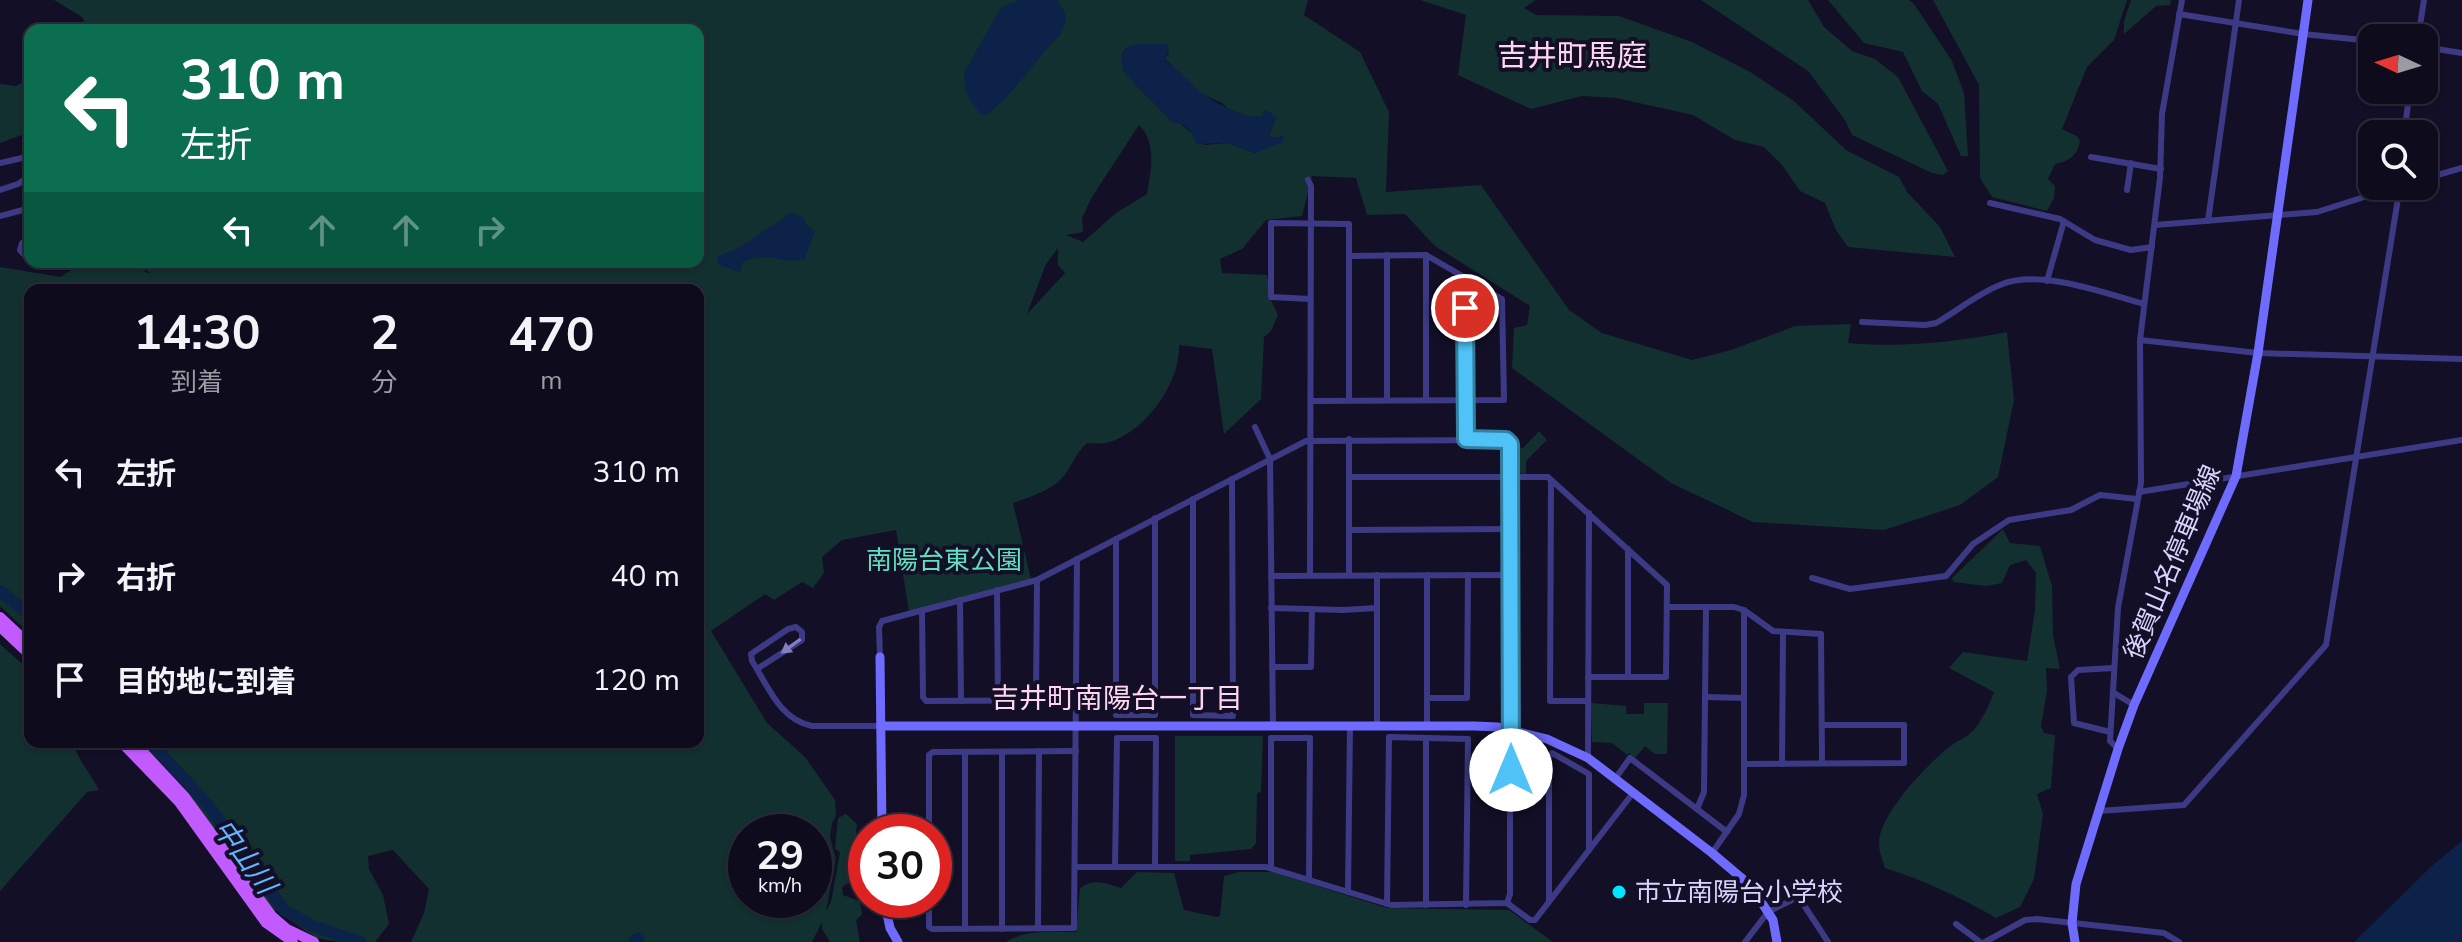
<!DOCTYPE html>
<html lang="ja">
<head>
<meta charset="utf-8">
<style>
	body { margin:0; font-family:"Nunito Sans","Noto Sans JP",sans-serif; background:#1c1929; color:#f1f3f6; height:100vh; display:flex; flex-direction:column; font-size:30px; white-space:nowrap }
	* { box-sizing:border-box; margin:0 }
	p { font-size:26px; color:#9b9ba3 }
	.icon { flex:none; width:44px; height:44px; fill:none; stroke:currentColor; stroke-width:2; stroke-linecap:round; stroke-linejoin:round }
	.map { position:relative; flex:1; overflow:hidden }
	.drawer { position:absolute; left:24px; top:284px; width:680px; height:464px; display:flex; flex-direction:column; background:#0e0b1c; border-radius:16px; box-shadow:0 2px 6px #0004,0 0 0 2px #2e2b3b }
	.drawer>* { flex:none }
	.hud { position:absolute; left:24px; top:24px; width:680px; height:244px; border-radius:16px; box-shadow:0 2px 6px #0004,0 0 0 2px #2e2b3b; background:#0b6e4f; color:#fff; overflow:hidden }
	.needle { width:52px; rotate:274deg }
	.buttons { position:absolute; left:2358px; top:24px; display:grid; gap:16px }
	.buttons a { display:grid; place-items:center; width:80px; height:80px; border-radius:16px; background:#0e0b1c; box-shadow:0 2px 6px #0004,0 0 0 2px #2e2b3b; font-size:40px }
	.speed { position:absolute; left:728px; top:814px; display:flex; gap:16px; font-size:40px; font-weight:700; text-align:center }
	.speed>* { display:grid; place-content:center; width:104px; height:104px; border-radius:50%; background:#0e0b1c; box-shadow:0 2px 6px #0004,0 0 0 2px #2e2b3b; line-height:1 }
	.speed small { font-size:20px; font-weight:400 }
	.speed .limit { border:12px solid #d22; background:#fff; color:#111 }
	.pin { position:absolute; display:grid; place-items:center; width:68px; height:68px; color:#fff; margin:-34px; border:4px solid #fff; border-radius:50%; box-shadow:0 2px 8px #0007 }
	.me { position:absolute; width:88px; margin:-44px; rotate:0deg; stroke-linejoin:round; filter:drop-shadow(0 0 6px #0008) }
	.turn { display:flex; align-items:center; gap:28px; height:168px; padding:0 24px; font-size:36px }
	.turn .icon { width:104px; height:104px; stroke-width:2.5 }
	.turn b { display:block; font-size:56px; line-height:68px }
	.lanes { display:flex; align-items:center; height:76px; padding:0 24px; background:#0003; justify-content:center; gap:40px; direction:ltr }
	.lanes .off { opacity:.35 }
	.eta { display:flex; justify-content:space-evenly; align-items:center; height:136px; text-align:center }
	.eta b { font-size:48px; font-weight:700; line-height:56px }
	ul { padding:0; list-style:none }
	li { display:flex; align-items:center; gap:24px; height:104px; padding:0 24px }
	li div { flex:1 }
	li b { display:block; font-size:30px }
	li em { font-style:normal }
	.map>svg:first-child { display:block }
</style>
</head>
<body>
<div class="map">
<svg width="2462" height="942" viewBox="0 0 2462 942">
	<rect width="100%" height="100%" fill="#130f26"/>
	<g fill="#12302f" fill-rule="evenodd">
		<path d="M 54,0 L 1308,0 L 1304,15 L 1360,52 L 1389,112 L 1386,192 L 1481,185 L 1569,310 L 1602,333 L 1692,360 L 1731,350 L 1795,326 L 1851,324 L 1848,343 C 1901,348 1956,342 2007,332 L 2014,400 L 1998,477 L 1960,505 L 1884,530 L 1753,522 L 1671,483 L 1512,368 L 1514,328 L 1527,325 L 1530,306 L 1435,246 L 1405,214 L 1367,215 L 1356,178 L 1312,176 L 1302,216 L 1266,220 L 1242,249 L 1220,259 L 1222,273 L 1267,275 L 1271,300 L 1278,315 L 1271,331 L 1264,337 L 1261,399 L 1224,434 L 1212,349 L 1179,345 C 1181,382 1144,435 1105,443 C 1100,444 1093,443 1087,443 C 1073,456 1071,470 1060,480 C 1048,492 1029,497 1013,503 L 1031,579 L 909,612 L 896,530 L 842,540 L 822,557 L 824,573 L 813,588 L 802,582 L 774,600 L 765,594 L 711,631 L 767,723 L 805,757 L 835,800 L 836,816 L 832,823 L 830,837 L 836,859 L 826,911 L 831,902 L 840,852 L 835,849 L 838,818 L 846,814 L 857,824 L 856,832 L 866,856 L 863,883 L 848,883 L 842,887 L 843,895 L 860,901 L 862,914 L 856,920 L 860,942 L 830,942 L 822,929 L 822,922 L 812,942 L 411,942 L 424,913 L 429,889 L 393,850 L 368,856 L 369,869 L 383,895 L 389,924 L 375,942 L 339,942 L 316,938 L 268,905 L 176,776 L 146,743 L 698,742 L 698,290 L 30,290 L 30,634 L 0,606 L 0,267 L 61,277 C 91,254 119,259 151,274 L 137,262 L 698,262 L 698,30 L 89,30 L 82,17 ZM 1138,44 L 1169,52 L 1165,59 L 1201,94 L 1222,103 L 1230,111 L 1253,118 L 1276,117 L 1269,136 L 1273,138 L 1284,136 L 1255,153 L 1227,143 L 1204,145 C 1185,123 1159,111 1140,89 C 1131,80 1127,66 1121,55 L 1126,48 ZM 1139,125 C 1157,142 1151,172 1147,194 L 1116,213 L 1083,242 L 1066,235 L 1083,232 L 1082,218 L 1092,197 ZM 1058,248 L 1058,265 L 1065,273 L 1027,314 L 1046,264 ZM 746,832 L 814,832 L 814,900 L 746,900 Z"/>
		<polygon points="1420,0 1536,0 1524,8 1536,15 1619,16 1692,42 1752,73 1795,102 1846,150 1899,177 1907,192 1940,227 1955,257 1848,247 1836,230 1825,203 1800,191 1782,165 1764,147 1735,140 1693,115 1616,98 1582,96 1531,109 1458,75 1466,15"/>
		<polygon points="1701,0 1808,0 1824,27 1852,51 1875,59 1898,77 1948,171 1943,175 1932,173 1852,135 1845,120 1808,71"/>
		<polygon points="1828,0 1909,0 1914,4 1952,61 1964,93 1968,156 1961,156 1938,104 1922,91 1903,52 1864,43"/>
		<path d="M 1933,0 L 2127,0 L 2114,40 L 2087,67 L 2062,129 L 2077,136 L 2080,141 C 2077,156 2070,161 2055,164 L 2048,179 L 2055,186 L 2054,198 L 2047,211 L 1992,197 L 1980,178 L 1979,85 Z"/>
		<polygon points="2131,0 2171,0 2170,5 2156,6 2124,34 2124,21"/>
		<polygon points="30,78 30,132 0,143 0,84 16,86"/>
		<polygon points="1539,431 1547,440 1526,461 1526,474 1519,473 1515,469 1515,441 1522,449"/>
		<path d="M 2003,529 L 2010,543 L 2040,546 L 2052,586 L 2053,635 L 2060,669 L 2046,668 L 2047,691 L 2041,726 L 2044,733 L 2055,735 L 2051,788 L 2037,794 L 2043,814 L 2034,879 L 2020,907 L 1996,918 C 1960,897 1925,881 1885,868 C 1883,861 1879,852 1879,844 C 1878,815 1929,762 1952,745 C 1959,740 1967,737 1973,731 C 1982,720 1989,706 1994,692 L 1949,668 L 1963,652 L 2027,661 L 2035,610 L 2036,573 L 2026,560 L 2010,565 L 2002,583 L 1986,586 L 1953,582 L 1952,578 Z"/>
		<path d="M 0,644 L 30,671 L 30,742 L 73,742 C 77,759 91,774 99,790 L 87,792 L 0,891 Z"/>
		<polygon points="1591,703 1626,706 1626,714 1644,714 1644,703 1668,703 1667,754 1655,754 1645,746 1635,758 1629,753 1627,755 1612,743 1592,742"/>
		<polygon points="1175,736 1263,736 1261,792 1257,793 1256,843 1251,849 1190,855 1190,861 1175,861"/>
		<path d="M 1137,872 L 1174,873 L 1184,910 L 1217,917 L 1220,916 L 1224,876 L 1239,872 L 1273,872 L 1387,908 L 1509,910 L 1553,942 L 1006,942 C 1026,929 1053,932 1076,932 L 1080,888 C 1094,878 1105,883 1121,888 Z"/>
	</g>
	<g fill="#0c2248">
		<path d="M 1021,0 L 1058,0 C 1062,9 1068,13 1065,24 C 1063,35 1054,40 1047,49 C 1027,73 1010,96 986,116 L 982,115 C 970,103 962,88 965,71 L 1000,9 L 1005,5 Z"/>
		<path d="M 1138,44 L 1166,44 L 1169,48 L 1165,59 C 1170,66 1178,69 1184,76 C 1190,81 1195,90 1203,94 C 1217,104 1246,119 1262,116 L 1265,109 L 1276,117 L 1269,136 L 1273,138 L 1284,135 L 1283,142 L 1255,153 L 1227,143 L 1196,144 C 1193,132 1187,122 1173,123 L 1123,71 L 1121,55 L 1127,47 Z"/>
		<path d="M 791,213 L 803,217 L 807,226 L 815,231 L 805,259 C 781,266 771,249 742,263 L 742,270 L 739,272 L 717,264 L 718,256 L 737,249 Z"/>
		<polygon points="2462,841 2462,942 2354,942 2433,865"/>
	</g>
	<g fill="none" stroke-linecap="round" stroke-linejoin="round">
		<g stroke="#0c2248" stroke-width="12">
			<polyline points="0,591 30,615"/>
			<polyline points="150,742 208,805 284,910 313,926 360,942"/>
			<polyline points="634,942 638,938"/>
		</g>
		<g stroke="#3d3a85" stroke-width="6">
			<polyline points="2179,14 2303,34 2372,41"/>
			<polyline points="2418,38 2424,0"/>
			<polyline points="2424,47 2462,53"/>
			<polyline points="2404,134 2410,90"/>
			<polyline points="2091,157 2161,169"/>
			<polyline points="0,163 22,158 30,160"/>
			<polyline points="2424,179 2462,168"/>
			<polyline points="1308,180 1311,186 1310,575"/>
			<polyline points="0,190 18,184 30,176"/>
			<polyline points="2127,190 2131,163"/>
			<polyline points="1990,203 2060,219 2095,240 2131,250 2152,247"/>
			<polyline points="0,216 30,208"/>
			<polyline points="2208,221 2239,0"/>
			<polyline points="2155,225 2317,212 2399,186"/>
			<polyline points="30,238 22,243 20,250 30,261"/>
			<polyline points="1387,255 1387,400"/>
			<polyline points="1426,255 1426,400"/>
			<polyline points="1465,278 1466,439"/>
			<polyline points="2047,281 2064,221"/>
			<polyline points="1310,299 1271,297 1271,223 1349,224 1349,400"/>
			<path d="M 1862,322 L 1925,325 L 1936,323 C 1957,311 1977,294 2000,285 C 2039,268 2104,293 2144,304"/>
			<polyline points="2140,340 2258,353 2462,359"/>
			<polyline points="1311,401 1504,400 1502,299 1426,255 1349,256"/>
			<polyline points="1255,427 1270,459 1273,726"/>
			<polyline points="1349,439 1349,575"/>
			<polyline points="1349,477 1548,477 1667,585 1666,677 1588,677"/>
			<polyline points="1551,481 1550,701 1587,701"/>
			<polyline points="2139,492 2462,440"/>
			<polyline points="1193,499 1193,715 1233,716 1232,479"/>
			<polyline points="1349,530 1510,529"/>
			<polyline points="1116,539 1116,715 1155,715 1155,518"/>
			<polyline points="1377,575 1377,726"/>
			<polyline points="1427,575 1427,726"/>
			<polyline points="1271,576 1509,575"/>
			<polyline points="1812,578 1850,589 1946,576 1973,544 2009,520 2071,510 2100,495 2137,499"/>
			<polyline points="997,590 998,701"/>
			<polyline points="960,600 961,701"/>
			<polyline points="1667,607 1734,607 1744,610 1773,631 1821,634 1822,763"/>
			<polyline points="1271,608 1343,610 1377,608"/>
			<polyline points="922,610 923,697 926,701 1076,700"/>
			<polyline points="880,657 879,627 882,621 1037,580 1306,441 1506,440 1510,444 1510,894 1507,903 1391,905 1266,867 1075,867"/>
			<polyline points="1272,667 1311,667 1312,609"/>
			<path d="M 757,669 L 802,640 L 802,632 L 796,627 L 788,629 L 751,654 L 752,661 C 768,686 780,720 812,726 L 881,726"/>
			<polyline points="1628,677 1628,549"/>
			<polyline points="2114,693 2134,705"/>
			<polyline points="1705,697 1744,698"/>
			<polyline points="1427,698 1467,698 1468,575"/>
			<polyline points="1036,700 1037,580"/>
			<polyline points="2110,732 2074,723 2071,677 2078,670 2114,668"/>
			<polyline points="2118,749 2110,741 2118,608 2141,483 2140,340 2160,178 2162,114 2182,0"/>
			<polyline points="1588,757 1589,513"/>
			<polyline points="1744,764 1904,763 1904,725 1822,725"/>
			<polyline points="1782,764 1783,633"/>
			<polyline points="1615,779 1630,758 1727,832"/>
			<polyline points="1697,809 1704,792 1706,608"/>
			<polyline points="2099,811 2184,805 2326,645 2400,186"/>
			<polyline points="929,832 929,755 933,752 1076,751"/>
			<polyline points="1712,853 1739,814 1744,795 1744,610"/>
			<polyline points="1115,867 1117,738 1156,738 1155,867"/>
			<polyline points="1271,867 1271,738 1310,738 1309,879"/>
			<polyline points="1348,892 1350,726"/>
			<polyline points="929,900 929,927 932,929 1074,928 1077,559"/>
			<polyline points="1549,901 1549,757 1552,753 1589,774 1589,850"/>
			<polyline points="1507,903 1530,920 1535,920 1633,793"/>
			<polyline points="1387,904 1389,737 1468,739 1466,905"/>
			<polyline points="1426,905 1426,738"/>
			<polyline points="1956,924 1980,942"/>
			<polyline points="1038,928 1039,751"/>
			<polyline points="965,929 965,752"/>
			<polyline points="1002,929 1002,752"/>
			<polyline points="1745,942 1768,912 1796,898 1800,899 1828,942"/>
			<polyline points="1985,942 2025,920 2037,919 2164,933 2179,942"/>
		</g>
		<g stroke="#6f6bff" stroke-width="9">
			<polyline points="880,657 882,832"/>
			<polyline points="881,726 1474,726 1498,727 1547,739 1588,758 1712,853 1751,886 1773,920 1777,942"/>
			<polyline points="884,900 890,928 898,942"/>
			<polyline points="2075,942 2072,923 2076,884 2118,749 2134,705 2236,476 2258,353 2308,0"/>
		</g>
		<g stroke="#c25bff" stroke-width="10">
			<polyline points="0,617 30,645"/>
			<polyline points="0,627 30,655"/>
			<polyline points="121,742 179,802 266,923 293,942"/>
			<polyline points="134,742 185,797 272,916 287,929 314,942"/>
		</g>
	</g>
	<defs><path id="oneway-solid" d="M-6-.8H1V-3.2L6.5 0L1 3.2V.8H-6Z" transform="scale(2)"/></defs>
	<use fill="#837fbc" href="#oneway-solid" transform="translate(791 646) rotate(144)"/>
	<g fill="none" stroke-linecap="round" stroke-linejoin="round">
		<g stroke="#337fa1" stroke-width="20">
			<polyline id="route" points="1465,308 1466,439 1506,440 1510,444 1511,770"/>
		</g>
		<use href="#route" stroke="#4fc3f7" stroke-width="14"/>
	</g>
	<circle fill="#00e5ff" stroke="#130f26" stroke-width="3" cx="1619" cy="892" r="8"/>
	<g text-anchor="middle" stroke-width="8" stroke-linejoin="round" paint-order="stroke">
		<g font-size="26" fill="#5fe0c0" stroke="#130f26">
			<text x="944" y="569">南陽台東公園</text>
		</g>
		<g font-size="26" fill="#d9d4ff" stroke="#130f26">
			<text transform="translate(2172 562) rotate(-67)" y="9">後賀山名停車場線</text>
		</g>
		<g font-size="26" fill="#d9d4ff" stroke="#130f26" text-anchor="start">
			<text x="1635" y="901">市立南陽台小学校</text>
		</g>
		<g font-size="28" fill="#ffd6f0" stroke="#130f26">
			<text x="1117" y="708">吉井町南陽台一丁目</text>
		</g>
		<g font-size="28" font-style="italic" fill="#62b6ff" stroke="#130f26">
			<text transform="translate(245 856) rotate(54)" y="10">中山川</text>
		</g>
		<g font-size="30" fill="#ffd6f0" stroke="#130f26">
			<text x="1572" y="66">吉井町馬庭</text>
		</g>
	</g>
</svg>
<div class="buttons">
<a><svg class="needle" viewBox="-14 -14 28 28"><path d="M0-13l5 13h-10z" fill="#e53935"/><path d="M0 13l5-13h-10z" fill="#9b9ba3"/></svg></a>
<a><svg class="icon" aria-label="search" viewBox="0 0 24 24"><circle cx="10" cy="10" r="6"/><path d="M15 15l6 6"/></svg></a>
</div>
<div class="speed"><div>29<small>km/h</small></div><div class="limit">30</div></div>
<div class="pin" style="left:1465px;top:308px;background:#d93025"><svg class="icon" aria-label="arrive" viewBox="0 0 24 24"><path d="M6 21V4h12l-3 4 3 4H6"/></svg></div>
<svg class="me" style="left:1511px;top:770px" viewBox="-20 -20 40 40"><circle r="19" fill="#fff"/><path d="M0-13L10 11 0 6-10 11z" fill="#4fc3f7"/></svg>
<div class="hud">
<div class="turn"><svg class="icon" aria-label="left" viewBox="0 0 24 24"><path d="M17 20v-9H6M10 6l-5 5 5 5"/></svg><div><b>310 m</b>左折</div></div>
<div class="lanes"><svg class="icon" aria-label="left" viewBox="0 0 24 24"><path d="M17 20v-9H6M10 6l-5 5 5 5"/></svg><svg class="icon off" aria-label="ahead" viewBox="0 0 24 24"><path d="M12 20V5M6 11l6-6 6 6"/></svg><svg class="icon off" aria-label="ahead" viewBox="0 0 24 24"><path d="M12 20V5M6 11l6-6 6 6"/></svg><svg class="icon off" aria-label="right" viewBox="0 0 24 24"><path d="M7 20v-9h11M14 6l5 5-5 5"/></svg></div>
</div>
<section class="drawer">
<div class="eta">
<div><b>14:30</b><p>到着</p></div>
<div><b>2</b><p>分</p></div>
<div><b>470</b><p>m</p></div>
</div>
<ul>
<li><svg class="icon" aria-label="left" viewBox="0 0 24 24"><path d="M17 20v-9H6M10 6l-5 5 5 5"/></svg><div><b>左折</b></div><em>310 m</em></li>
<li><svg class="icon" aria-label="right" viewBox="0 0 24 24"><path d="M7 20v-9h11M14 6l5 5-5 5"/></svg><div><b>右折</b></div><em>40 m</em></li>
<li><svg class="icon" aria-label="arrive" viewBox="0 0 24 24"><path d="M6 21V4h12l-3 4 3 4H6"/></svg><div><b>目的地に到着</b></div><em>120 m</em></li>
</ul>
</section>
</div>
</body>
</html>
